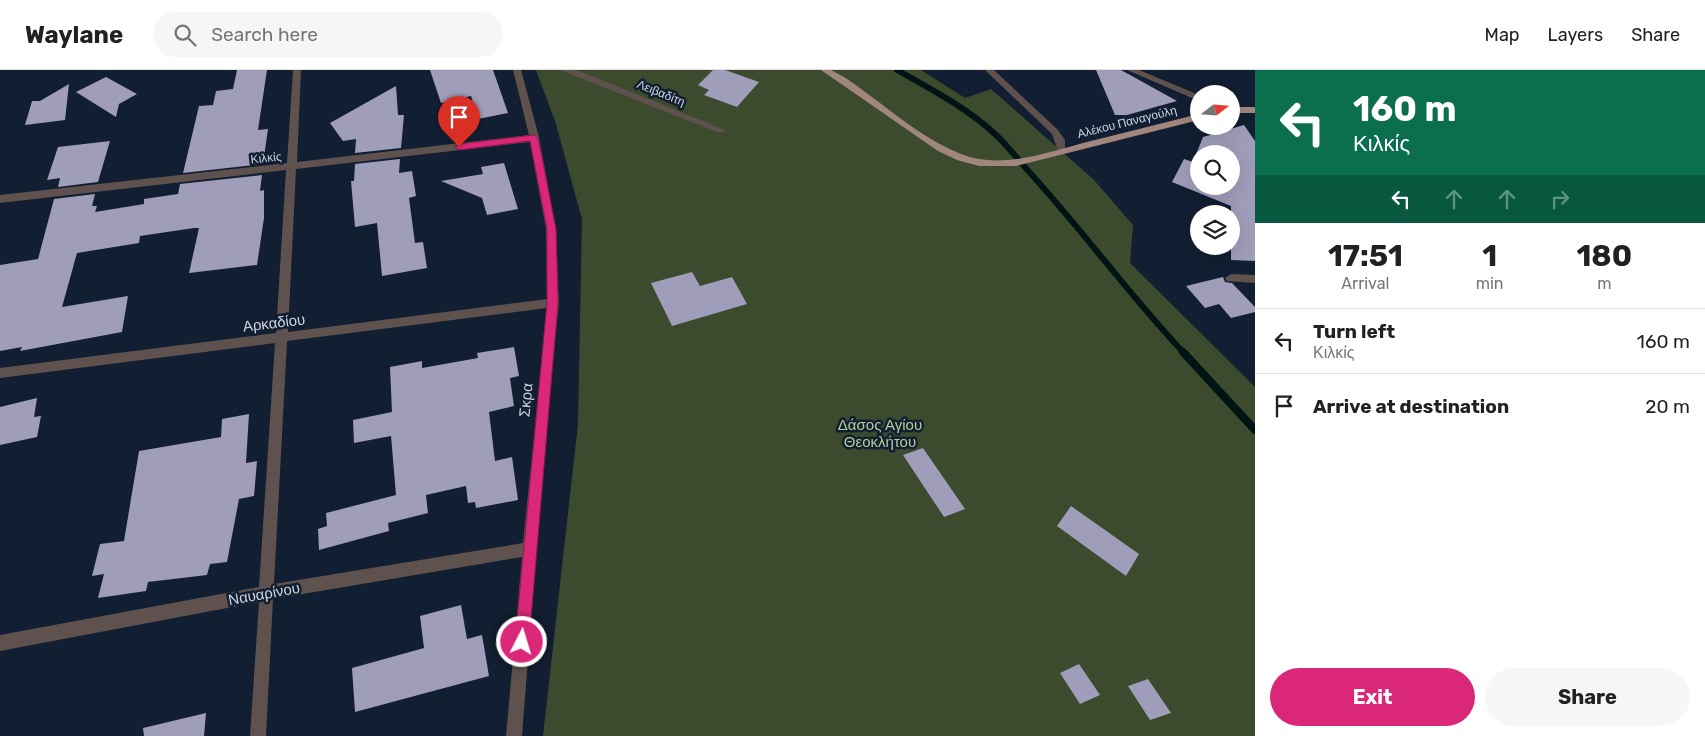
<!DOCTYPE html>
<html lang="en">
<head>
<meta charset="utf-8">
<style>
	body { margin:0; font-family:Rubik,sans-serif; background:#f6f6f6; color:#202124; height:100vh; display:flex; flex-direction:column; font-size:19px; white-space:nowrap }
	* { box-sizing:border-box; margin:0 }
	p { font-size:16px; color:#757577 }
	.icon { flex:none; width:28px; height:28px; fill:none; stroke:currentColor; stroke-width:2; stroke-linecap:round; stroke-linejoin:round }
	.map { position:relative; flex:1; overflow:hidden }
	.panel { display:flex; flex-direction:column; background:#fff; width:450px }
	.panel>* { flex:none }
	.top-card { background:#0b6e4f; color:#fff; overflow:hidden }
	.needle { width:32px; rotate:73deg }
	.controls { position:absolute; left:1190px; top:15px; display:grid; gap:10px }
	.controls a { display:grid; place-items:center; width:50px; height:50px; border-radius:50%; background:#fff; box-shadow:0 5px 20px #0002; font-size:25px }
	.pin { position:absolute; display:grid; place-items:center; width:42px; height:42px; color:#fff; margin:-51px -21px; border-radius:50% 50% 50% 0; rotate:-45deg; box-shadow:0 0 5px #0007 }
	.pin .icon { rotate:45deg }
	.me { position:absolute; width:55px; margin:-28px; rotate:5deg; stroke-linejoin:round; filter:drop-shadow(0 0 4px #0008) }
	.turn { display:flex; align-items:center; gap:18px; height:105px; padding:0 15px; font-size:22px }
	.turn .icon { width:65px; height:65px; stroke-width:2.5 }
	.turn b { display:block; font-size:35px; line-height:42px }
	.lanes { display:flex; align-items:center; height:48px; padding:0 15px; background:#0003; justify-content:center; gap:25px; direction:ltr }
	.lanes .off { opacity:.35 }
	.eta { display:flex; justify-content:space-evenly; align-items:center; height:85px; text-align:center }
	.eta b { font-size:30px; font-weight:700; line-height:35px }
	.button { display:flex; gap:10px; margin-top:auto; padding:10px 15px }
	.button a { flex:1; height:58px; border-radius:30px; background:#db2777; color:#fff; font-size:20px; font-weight:700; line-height:58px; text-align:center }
	.button a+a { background:#f6f6f6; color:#202124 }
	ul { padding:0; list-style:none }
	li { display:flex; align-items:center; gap:15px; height:65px; padding:0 15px; border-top:1px solid #e0e0e0 }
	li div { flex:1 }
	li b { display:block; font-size:19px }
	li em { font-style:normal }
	header { display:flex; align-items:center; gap:30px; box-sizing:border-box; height:70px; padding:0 25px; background:#fff; border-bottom:1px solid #e0e0e0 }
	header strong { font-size:24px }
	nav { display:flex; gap:28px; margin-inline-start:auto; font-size:18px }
	.search { width:350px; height:45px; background:#f6f6f6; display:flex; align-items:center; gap:12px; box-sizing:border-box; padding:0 18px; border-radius:28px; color:#757577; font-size:19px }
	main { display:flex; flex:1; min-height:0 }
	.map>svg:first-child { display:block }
</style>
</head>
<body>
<header>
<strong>Waylane</strong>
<div class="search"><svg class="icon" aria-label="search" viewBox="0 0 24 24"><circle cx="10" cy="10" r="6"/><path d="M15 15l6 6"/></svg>Search here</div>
<nav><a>Map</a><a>Layers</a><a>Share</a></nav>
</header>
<main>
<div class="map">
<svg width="1255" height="666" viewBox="0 0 1255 666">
	<rect width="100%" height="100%" fill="#121e31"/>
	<polygon fill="#3c4b2e" points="536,0 921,0 965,28 991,19 1094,110 1133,155 1130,193 1255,317 1255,666 543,666 578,354 582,149 555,51"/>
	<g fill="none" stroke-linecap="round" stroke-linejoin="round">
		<path stroke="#001415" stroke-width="6" d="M 897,0 C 931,19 967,38 995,64 C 1008,76 1019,91 1031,104 C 1084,162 1130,226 1184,283"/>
		<polyline stroke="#001415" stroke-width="8" points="1183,282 1255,360"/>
	</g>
	<g fill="#9f9db9" fill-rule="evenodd">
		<polygon points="237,0 267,0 258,60 268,59 263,94 183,103 199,36 213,35 216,21 233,19"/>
		<polygon points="430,0 493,0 508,43 478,49 471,26 441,33"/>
		<polygon points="713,0 725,0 759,12 737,37 704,25 709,20 698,15"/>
		<polygon points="1096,0 1121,0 1177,31 1127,45 1115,45"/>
		<polygon points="106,7 137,24 119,34 116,47 76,22"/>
		<polygon points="69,14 65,50 25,55 32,31 40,31"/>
		<polygon points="396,16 398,45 404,45 401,78 355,83 356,69 343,71 330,53"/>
		<path d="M 1244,55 L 1255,71 L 1255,191 L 1231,190 L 1231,136 L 1172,112 L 1184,89 L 1193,92 L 1203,67 ZM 1199,84 L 1231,84 L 1231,116 L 1199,116 Z"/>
		<polygon points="110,71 98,112 58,117 60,108 47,110 58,77"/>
		<polygon points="400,89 399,103 412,101 416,126 409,128 415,173 423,172 427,198 382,206 377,153 355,157 351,111 354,111 355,94"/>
		<polygon points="504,93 518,139 487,145 482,128 441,111 483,104 481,97"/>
		<polygon points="262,105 260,121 264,120 264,148 257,195 189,203 199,158 194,158 140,166 139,173 77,183 62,237 128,226 122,262 20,281 22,277 0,281 0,195 38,189 54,129 95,124 92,136 97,136 95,142 144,134 144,129 178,124 180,114"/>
		<polygon points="692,202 700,216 732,207 747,234 672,256 651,213"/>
		<polygon points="1223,207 1225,212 1232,213 1255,237 1255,242 1231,248 1219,234 1205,238 1186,216"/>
		<polygon points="514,277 519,306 510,308 514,336 489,342 495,391 512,387 518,430 476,438 475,432 468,433 466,416 426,425 428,443 388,453 389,461 319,480 318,459 327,456 326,443 396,425 391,366 354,373 353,350 392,342 390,297 422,291 422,298 478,288 477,283"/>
		<polygon points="37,328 34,347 41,346 37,367 0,375 0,337"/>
		<polygon points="249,344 246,393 257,391 254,426 239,429 227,492 210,494 207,505 148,512 146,521 98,528 104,504 92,506 100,474 124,471 139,381 221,367 222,349"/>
		<polygon points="923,378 965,439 944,447 903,385"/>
		<polygon points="1071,436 1139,484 1126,506 1057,456"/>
		<polygon points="461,535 467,569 482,565 489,606 355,642 352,598 424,578 420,546"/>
		<polygon points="1079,594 1100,625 1080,634 1060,603"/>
		<polygon points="1148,609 1171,643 1150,650 1128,616"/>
		<polygon points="206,643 204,666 144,666 143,658"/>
	</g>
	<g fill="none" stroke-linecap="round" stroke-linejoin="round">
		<g fill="#5f524e" fill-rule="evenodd">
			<path d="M 293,0 L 301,0 L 297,92 L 529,65 L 513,0 L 521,0 L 539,67 L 556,159 L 559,233 L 546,359 L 522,666 L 506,666 L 522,487 L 273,529 L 266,666 L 250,666 L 259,532 L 0,581 L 0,565 L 259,517 L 275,273 L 0,308 L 0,298 L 276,263 L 286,100 L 0,133 L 0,125 L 287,93 ZM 530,72 L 546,159 L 547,229 L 288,262 L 296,99 ZM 547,238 L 523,473 L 274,514 L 287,271 Z"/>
			<polygon points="560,0 574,0 584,3 725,60 723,62 717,62"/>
			<polygon points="985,0 994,0 1058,60 1065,70 1065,84 1059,84 1052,64"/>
			<polygon points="1127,0 1139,0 1199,25 1199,31"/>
			<polygon points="1231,204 1255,205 1255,213 1227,211 1225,208"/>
		</g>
		<g fill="#a0867d" fill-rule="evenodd">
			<path d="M 821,0 L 831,0 L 844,7 C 882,32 918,67 961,84 C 1004,101 1053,80 1095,70 C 1130,61 1164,53 1199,44 L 1199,50 L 1016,96 L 979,96 L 957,90 L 938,81 Z"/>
			<rect x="1231" y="37" width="24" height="6"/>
		</g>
	</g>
	<polygon fill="#db2777" stroke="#8e194d" points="534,65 538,68 556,159 558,233 529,572 527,577 522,579 517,577 515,572 547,233 547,159 530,71 459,80 455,77 459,74"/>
	<g text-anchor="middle" stroke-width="5" stroke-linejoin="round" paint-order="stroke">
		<g font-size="12" fill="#cdd5e2" stroke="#121e31">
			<text transform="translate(661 23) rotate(22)" y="4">Λειβαδίτη</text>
			<text transform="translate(1127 52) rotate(-14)" y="4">Αλέκου Παναγούλη</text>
			<text transform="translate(266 88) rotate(-6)" y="4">Κιλκίς</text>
		</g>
		<g font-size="15" fill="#cdd5e2" stroke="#121e31">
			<text transform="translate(274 253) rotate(-7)" y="5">Αρκαδίου</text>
			<text transform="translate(526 330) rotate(-84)" y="5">Σκρα</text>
			<text transform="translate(264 524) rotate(-10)" y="5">Ναυαρίνου</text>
		</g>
		<g font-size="15" fill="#b0ce97" stroke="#121e31">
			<text x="880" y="360">Δάσος Αγίου<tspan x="880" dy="17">Θεοκλήτου</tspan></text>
		</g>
	</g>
</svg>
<div class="controls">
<a><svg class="needle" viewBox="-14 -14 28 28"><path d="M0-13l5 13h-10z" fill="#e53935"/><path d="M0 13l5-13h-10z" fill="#757577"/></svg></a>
<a><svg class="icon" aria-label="search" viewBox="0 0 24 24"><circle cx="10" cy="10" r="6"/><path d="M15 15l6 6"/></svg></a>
<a><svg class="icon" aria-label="layers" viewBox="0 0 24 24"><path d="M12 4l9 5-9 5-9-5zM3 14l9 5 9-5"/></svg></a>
</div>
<div class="pin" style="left:459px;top:77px;background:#d93025"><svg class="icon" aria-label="arrive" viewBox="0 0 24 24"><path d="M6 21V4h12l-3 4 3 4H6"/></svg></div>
<svg class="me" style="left:522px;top:572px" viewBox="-20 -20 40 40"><circle r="17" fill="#db2777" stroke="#fff" stroke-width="3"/><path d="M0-11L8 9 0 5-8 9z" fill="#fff"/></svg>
</div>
<section class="panel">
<div class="top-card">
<div class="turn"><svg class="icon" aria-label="left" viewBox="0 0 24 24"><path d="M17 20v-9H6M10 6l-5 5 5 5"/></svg><div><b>160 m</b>Κιλκίς</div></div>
<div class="lanes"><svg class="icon" aria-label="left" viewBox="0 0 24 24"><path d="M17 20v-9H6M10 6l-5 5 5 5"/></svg><svg class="icon off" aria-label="ahead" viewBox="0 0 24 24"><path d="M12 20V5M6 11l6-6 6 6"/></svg><svg class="icon off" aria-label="ahead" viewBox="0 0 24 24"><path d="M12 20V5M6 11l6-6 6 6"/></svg><svg class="icon off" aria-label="right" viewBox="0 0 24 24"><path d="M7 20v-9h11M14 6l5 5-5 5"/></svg></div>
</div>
<div class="eta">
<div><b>17:51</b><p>Arrival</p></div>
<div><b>1</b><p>min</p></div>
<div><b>180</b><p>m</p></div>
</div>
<ul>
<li><svg class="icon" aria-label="left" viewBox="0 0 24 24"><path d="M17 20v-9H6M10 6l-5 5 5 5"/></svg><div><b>Turn left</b><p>Κιλκίς</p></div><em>160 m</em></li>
<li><svg class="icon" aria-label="arrive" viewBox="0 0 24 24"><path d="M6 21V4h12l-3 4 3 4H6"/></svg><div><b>Arrive at destination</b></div><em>20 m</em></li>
</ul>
<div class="button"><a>Exit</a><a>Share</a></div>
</section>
</main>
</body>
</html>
